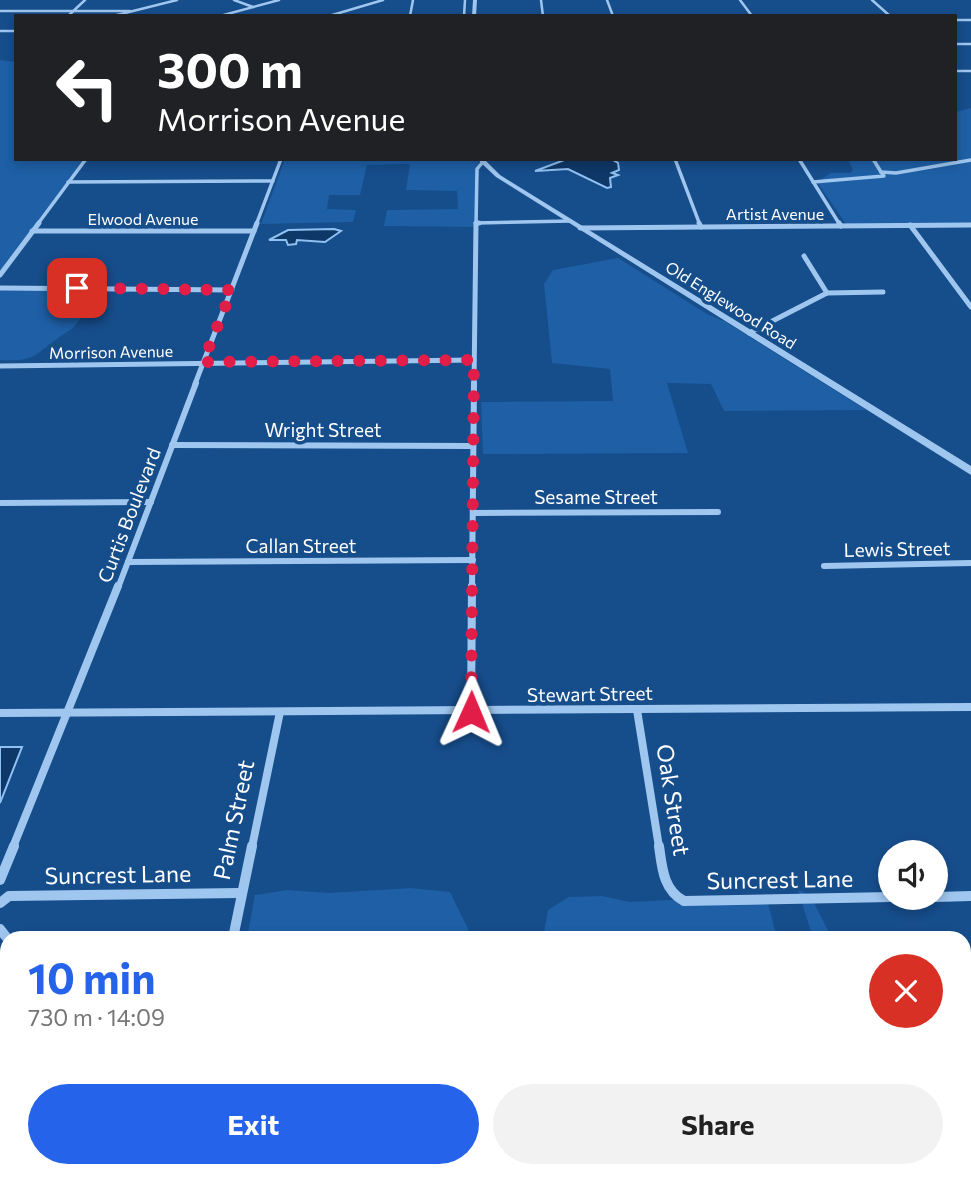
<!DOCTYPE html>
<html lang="en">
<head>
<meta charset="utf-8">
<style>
	body { margin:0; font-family:Commissioner,sans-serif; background:#f2f2f2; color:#222; height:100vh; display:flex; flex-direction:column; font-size:26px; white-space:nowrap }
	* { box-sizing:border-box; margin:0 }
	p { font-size:23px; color:#767676 }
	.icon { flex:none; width:38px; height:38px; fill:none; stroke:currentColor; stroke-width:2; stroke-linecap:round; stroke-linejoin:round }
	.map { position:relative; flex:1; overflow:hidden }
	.side { position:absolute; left:0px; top:931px; width:971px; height:247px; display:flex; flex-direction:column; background:#fff; border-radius:21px 21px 0 0; box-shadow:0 4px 10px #0003 }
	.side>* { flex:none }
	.guide { position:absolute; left:14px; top:14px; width:943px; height:147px; border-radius:0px; box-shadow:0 4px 10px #0003; background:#202124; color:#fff; overflow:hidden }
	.fabs { position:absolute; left:878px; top:840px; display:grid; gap:14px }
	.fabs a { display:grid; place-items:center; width:70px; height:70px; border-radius:50%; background:#fff; box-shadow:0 4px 10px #0003; font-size:35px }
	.pin { position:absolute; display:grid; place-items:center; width:60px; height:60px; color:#fff; margin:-30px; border-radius:14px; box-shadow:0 4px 10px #0006 }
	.me { position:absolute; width:77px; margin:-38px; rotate:1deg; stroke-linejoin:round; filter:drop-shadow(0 0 5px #0008) }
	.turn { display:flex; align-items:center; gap:24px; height:147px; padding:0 28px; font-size:32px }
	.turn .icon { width:91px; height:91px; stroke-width:2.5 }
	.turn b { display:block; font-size:49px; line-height:60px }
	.round { display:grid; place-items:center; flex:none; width:74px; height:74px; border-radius:37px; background:#f2f2f2 }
	.head { display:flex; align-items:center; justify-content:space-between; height:119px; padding:0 28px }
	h1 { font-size:42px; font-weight:700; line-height:52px; color:#2563eb }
	.cta { display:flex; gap:14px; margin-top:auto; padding:14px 28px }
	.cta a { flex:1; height:80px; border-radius:42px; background:#2563eb; color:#fff; font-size:28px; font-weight:700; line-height:80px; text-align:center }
	.cta a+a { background:#f2f2f2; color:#222 }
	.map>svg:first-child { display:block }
</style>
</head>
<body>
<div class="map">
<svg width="971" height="1177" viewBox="0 0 971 1177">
	<rect width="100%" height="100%" fill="#164d8b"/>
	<g fill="#1e5fa5">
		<polygon points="0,60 16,62 16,159 87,159 0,276"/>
		<polygon points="971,108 971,225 848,227 817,182 831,173 850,173 853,170 848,159 956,159 956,112"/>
		<polygon points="285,159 476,159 480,165 474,227 384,226 387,210 458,209 457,191 406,190 410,164 367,165 360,195 329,195 327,209 356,210 353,222 261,224"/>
		<polygon points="618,258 707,314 726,322 866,410 724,411 711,384 667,383 688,453 483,454 481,402 613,401 610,369 552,363 544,284 553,270"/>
		<path d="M 75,288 L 58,317 L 81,317 C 73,330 72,328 61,336 C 35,354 37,362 0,360 L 0,289 Z"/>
		<polygon points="411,888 450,892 468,929 469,938 247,938 255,895 287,890 329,893"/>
		<polygon points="798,890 810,895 832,938 813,938"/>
		<polygon points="766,895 777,938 543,938 548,910 569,897 602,896 630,902"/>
	</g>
	<g fill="#0e3868" stroke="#91c1f2" stroke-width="2">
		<polygon points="567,159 611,159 618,163 619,170 612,173 618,175 610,178 611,187 607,188 568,169 535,171"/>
		<polygon points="334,229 341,231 325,242 297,240 296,244 288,245 286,240 269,240 288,230"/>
		<polygon points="0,747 22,747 0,803"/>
	</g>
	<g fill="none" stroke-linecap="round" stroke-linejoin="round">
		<g stroke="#9fc6ef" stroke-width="2.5">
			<polyline points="234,0 253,7"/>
			<polyline points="541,0 543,16"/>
			<polyline points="607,0 613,16"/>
			<polyline points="740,0 752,16"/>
			<polyline points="872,0 890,16"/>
			<polyline points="0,11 130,11"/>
			<polyline points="68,16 85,0"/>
			<polyline points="113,16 177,0"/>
			<polyline points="220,16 279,0"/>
			<polyline points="329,16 383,0"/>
			<polyline points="410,16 413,0"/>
			<polyline points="464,16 465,0"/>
			<polyline points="956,20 971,20"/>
			<polyline points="0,31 16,31"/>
			<polyline points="956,44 971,44"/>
			<polyline points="956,71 971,71"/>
		</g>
		<g stroke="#9fc6ef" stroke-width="3.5">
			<polyline points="675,159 700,225"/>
			<polyline points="799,159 840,225"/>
			<polyline points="873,159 881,172"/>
			<polyline points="881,172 896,173 971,160"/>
			<polyline points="68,182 273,181"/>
			<polyline points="813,182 884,176 881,172"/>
			<polyline points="476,223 570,221"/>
			<polyline points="37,225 86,159"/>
			<polyline points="256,225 281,159"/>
			<polyline points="476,225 477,169 482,163"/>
		</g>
		<g stroke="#9fc6ef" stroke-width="5">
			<polyline points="476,223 479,223"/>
			<polyline points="699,223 701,227"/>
			<polyline points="839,223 841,226"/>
			<polyline points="910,225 971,307"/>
			<polyline points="580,228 971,225"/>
			<polyline points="32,231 254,231"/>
			<polyline points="0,275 39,223"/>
			<polyline points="0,288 232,290"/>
			<polyline points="827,293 883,292"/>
			<polyline points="749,333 827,293 804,256"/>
			<polyline points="0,366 474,360"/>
			<polyline points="195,384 257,223"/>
			<polyline points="474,384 476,223"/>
		</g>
		<g stroke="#9fc6ef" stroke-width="6">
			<polyline points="172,445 473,446"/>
			<polyline points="0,503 151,502"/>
			<polyline points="473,513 718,512"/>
			<polyline points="128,562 473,560"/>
			<polyline points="824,566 971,563"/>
			<polyline points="118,588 196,383"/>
			<polyline points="472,588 474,383"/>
		</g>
		<g stroke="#9fc6ef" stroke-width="8">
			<polyline points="637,710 659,847"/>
			<polyline points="471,712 472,586"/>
			<polyline points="0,713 971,707"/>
			<polyline points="13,847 118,586"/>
			<polyline points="252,847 280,712"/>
		</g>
		<g stroke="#9fc6ef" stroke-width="10">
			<path d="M 659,846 C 662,867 663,890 684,901 L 891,897"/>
			<polyline points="0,880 14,846"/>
			<polyline points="936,897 971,896"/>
			<polyline points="0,903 9,896 240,893"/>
			<polyline points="0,929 7,938"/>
			<polyline points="233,938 252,846"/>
			<polyline points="187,1171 192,1177"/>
			<polyline points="617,1177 971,1171"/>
		</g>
		<g fill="#9fc6ef" fill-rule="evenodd">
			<polygon points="473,0 477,0 476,16 472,16"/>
			<polygon points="477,159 484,159 500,175 971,466 971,475 496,177"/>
		</g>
	</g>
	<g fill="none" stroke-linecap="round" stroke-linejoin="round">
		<polyline stroke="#e11d48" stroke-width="12" stroke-dasharray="0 21.6" points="77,288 232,290 203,362 474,360 471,712"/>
	</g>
	<g text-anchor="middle" stroke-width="7" stroke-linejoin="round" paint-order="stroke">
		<g font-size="16" fill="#fff" stroke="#164d8b">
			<text x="775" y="220">Artist Avenue</text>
			<text x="143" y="225">Elwood Avenue</text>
			<text transform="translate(731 305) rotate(32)" y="6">Old Englewood Road</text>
			<text transform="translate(111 352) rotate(-1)" y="6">Morrison Avenue</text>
		</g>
		<g font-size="19" fill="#fff" stroke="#164d8b">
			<text x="323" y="437">Wright Street</text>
			<text x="596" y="504">Sesame Street</text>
			<text transform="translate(129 515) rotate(-69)" y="7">Curtis Boulevard</text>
			<text x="301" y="553">Callan Street</text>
			<text transform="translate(897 549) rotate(-1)" y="7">Lewis Street</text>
			<text transform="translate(590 694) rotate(-1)" y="7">Stewart Street</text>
		</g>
		<g font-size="23" fill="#fff" stroke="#164d8b">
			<text transform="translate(673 800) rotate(81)" y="8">Oak Street</text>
			<text transform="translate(234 820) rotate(-78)" y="8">Palm Street</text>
			<text transform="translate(118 875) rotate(-1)" y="8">Suncrest Lane</text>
			<text transform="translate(780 880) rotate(-1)" y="8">Suncrest Lane</text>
		</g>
	</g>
</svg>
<div class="fabs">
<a><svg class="icon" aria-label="sound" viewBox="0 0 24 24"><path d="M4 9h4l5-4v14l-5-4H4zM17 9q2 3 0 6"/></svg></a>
</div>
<div class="pin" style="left:77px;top:288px;background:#d93025"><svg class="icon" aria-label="arrive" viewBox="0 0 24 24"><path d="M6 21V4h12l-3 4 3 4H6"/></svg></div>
<svg class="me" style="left:471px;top:712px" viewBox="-20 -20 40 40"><path d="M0-17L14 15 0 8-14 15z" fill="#e11d48" stroke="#fff" stroke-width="4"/></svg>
<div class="guide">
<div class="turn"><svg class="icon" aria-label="left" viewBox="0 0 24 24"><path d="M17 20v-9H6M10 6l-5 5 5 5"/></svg><div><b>300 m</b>Morrison Avenue</div></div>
</div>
<section class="side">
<div class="head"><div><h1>10 min</h1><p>730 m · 14:09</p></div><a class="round" style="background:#d93025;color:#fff"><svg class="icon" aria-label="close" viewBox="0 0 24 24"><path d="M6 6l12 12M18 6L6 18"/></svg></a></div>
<div class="cta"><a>Exit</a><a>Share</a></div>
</section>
</div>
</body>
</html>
